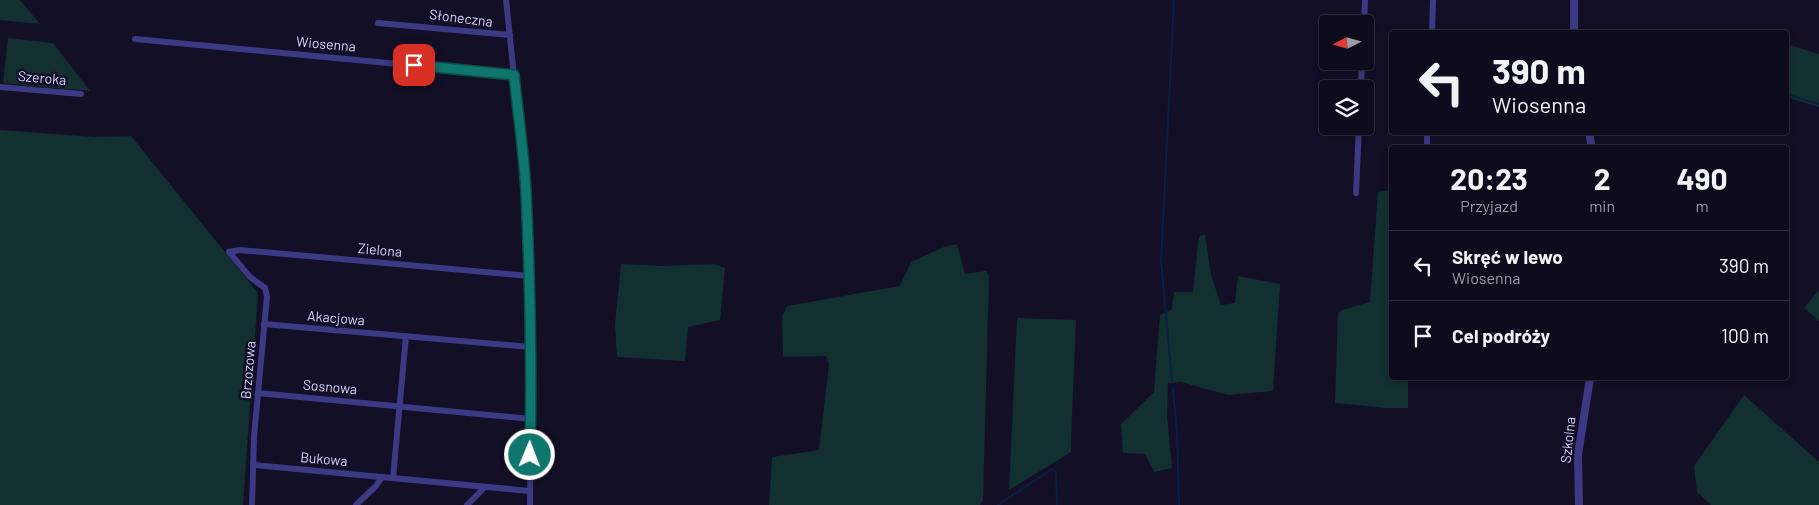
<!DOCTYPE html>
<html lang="pl">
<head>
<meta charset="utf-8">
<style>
	body { margin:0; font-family:Barlow,sans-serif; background:#171425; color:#f1f3f6; height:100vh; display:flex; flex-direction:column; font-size:19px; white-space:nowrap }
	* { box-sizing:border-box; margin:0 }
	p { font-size:16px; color:#9b9ba3 }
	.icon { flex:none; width:28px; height:28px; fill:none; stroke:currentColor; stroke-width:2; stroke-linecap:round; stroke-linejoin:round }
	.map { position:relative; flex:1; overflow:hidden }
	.details { position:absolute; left:1389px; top:145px; width:400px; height:235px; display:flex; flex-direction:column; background:#0e0b1c; border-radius:5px; box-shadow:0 2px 8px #0003,0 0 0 1px #2e2b3b }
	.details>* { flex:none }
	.top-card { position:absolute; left:1389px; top:30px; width:400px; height:105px; border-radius:5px; box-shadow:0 2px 8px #0003,0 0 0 1px #2e2b3b; background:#0e0b1c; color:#f1f3f6; overflow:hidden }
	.needle { width:32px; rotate:264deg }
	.controls { position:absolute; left:1319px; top:15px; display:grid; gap:10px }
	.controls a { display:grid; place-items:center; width:55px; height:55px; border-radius:5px; background:#0e0b1c; box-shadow:0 2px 8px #0003,0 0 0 1px #2e2b3b; font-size:25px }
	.pin { position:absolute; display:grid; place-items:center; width:42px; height:42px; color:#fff; margin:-21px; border-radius:10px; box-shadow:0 2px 8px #0006 }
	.me { position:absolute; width:55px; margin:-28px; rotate:1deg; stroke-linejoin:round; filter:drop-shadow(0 0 4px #0008) }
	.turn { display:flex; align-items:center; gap:18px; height:105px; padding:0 20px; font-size:22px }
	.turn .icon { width:65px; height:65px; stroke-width:2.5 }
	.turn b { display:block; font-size:35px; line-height:42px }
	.eta { display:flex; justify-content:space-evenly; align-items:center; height:85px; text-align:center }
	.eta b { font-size:30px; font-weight:700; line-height:35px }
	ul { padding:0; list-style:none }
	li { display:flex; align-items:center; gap:15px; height:70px; padding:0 20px; border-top:1px solid #2e2b3b }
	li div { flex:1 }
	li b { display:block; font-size:19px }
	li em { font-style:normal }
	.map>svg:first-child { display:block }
</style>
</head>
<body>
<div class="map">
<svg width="1819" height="505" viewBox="0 0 1819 505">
	<rect width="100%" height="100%" fill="#130f26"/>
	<g fill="#12302f">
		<polygon points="0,0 20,0 40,24 0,20"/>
		<polygon points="8,38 53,43 90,91 3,83"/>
		<polygon points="1787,44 1819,54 1819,107 1786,97"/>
		<polygon points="0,130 95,137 131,136 258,293 243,505 0,505"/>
		<polygon points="1391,190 1391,378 1408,378 1408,408 1387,408 1335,403 1338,313 1342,310 1370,302 1378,192"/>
		<polygon points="1205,234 1211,275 1221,305 1235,303 1238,276 1280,284 1273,391 1228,395 1181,382 1168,383 1167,416 1172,468 1154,472 1145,454 1123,453 1121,424 1154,392 1160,315 1172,309 1174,292 1193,292 1198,243 1199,237"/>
		<polygon points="957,244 965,274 986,271 989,277 983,500 980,505 769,505 772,457 819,450 829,364 826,356 783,357 782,317 787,306 900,286 911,262 944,247"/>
		<polygon points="621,264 663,266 714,264 725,268 720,320 688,327 685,361 617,357 615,325"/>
		<polygon points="1819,290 1819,321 1804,308"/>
		<polygon points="1017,318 1076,320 1071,440 1071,452 1009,490"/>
		<polygon points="1744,395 1819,462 1819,505 1711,505 1697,492 1694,466"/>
	</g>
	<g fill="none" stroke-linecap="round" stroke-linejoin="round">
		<g stroke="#0a1f44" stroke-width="2">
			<polyline points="1786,94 1819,104"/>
			<polyline points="1172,380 1161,262 1174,0"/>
			<polyline points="1173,388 1177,433 1179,505"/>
			<polyline points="998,505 1052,469 1056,472 1057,505"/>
		</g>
		<g stroke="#3d3a85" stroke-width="6">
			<polyline points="506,0 526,191 527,260 531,304 530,505"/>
			<polyline points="378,23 510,35"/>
			<polyline points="1364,24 1365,0"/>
			<polyline points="1432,32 1433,0"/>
			<polyline points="135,39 514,75"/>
			<polyline points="0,87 81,94"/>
			<polyline points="1361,89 1362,61"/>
			<polyline points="1427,148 1427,132"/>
			<polyline points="1356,193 1359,126"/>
			<polyline points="229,252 240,250 263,252 529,276"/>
			<polyline points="229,252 250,277 265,288 267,296 254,437 252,505"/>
			<polyline points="264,324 531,347"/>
			<polyline points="258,393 531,419"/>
			<polyline points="253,465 530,491"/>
			<polyline points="393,478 406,336"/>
			<polyline points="356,505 376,486 382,477"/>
			<polyline points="467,505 485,487"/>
		</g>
		<g stroke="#3d3a85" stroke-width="8">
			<polyline points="1574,0 1574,32"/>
			<polyline points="1589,132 1592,148"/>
			<polyline points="1579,505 1578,455 1590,378"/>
		</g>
	</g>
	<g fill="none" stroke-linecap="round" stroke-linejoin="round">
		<g stroke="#0a4d48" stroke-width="12">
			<path id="route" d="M 414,65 L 514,75 C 518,114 524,153 526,192 C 530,280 532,367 530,455"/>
		</g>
		<use href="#route" stroke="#0f766e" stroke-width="9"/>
	</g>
	<g text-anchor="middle" stroke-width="5" stroke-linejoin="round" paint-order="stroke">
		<g font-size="14" fill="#d9d4ff" stroke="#130f26">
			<text transform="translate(461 18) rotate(7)" y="5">Słoneczna</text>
			<text transform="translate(326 44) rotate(5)" y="5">Wiosenna</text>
			<text transform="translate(42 78) rotate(5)" y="5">Szeroka</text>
			<text transform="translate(380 250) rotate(5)" y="5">Zielona</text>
			<text transform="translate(336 318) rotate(5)" y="5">Akacjowa</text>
			<text transform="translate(248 370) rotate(-85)" y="5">Brzozowa</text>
			<text transform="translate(330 387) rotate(5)" y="5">Sosnowa</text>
			<text transform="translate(1568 440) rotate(-84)" y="5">Szkolna</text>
			<text transform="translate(324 459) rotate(5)" y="5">Bukowa</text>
		</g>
	</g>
</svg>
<div class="controls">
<a><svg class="needle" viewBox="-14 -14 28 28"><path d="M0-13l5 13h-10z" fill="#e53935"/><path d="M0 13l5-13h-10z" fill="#9b9ba3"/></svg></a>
<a><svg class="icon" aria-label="layers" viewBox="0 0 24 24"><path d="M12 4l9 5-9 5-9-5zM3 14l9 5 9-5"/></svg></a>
</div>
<div class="pin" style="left:414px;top:65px;background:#d93025"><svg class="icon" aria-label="arrive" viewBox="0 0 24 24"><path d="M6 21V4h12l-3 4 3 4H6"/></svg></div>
<svg class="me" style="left:530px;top:455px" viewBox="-20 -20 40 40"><circle r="17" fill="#0f766e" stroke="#fff" stroke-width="3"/><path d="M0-11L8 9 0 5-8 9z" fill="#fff"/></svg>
<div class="top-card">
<div class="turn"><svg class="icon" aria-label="left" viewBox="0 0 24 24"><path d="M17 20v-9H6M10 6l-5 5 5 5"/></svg><div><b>390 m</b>Wiosenna</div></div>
</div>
<section class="details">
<div class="eta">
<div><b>20:23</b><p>Przyjazd</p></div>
<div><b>2</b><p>min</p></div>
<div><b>490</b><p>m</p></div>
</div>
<ul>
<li><svg class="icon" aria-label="left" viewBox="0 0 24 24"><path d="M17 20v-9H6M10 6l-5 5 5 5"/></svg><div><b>Skręć w lewo</b><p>Wiosenna</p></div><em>390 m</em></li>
<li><svg class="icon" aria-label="arrive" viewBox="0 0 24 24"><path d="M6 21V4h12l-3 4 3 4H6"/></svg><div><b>Cel podróży</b></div><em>100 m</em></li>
</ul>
</section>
</div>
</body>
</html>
